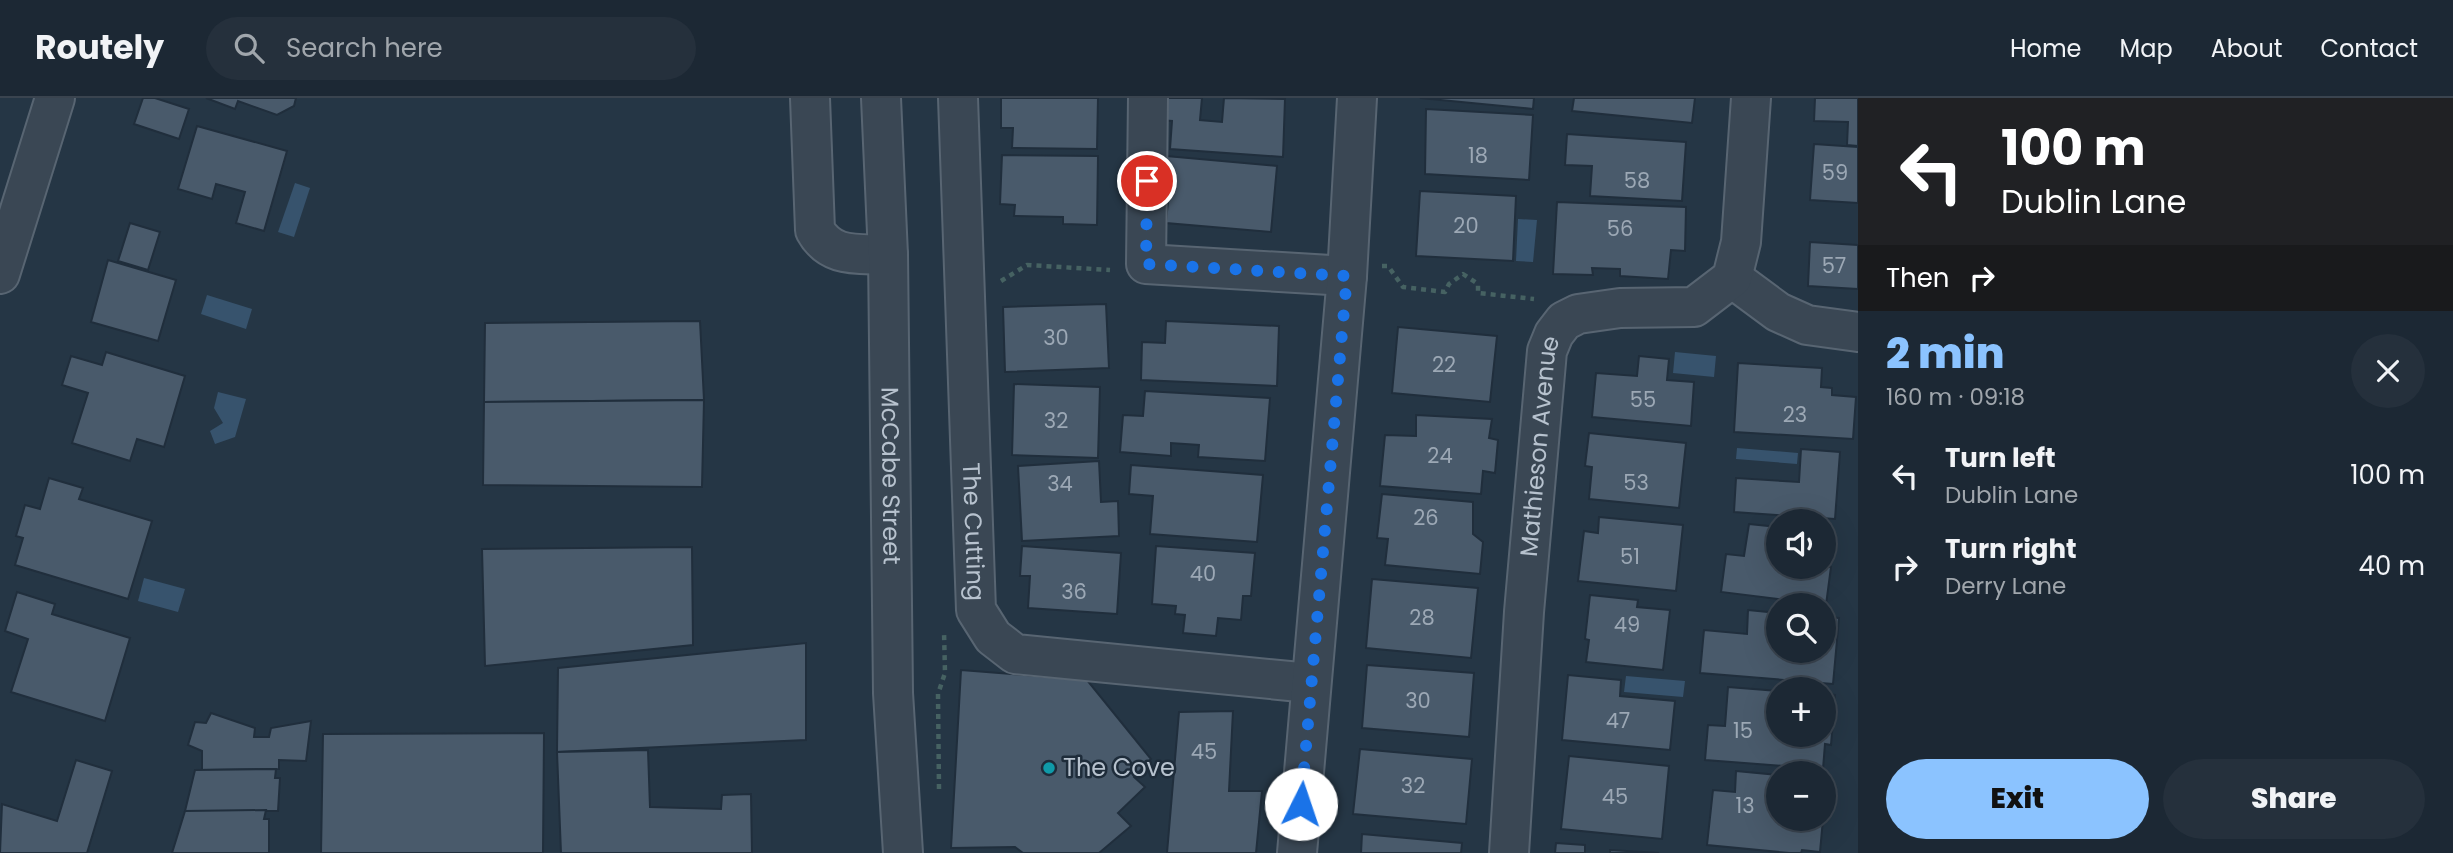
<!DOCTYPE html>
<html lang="en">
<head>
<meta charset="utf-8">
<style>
	body { margin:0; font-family:Poppins,sans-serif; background:#25303c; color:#f1f3f6; height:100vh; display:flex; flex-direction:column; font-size:26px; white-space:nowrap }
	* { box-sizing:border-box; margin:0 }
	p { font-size:23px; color:#a0a6ac }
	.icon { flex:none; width:38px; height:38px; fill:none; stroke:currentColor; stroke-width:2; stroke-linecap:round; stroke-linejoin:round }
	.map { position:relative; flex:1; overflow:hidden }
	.sheet { display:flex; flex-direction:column; background:#1c2834; width:595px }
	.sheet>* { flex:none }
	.banner { background:#202124; color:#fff; overflow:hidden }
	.controls { position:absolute; left:1766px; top:411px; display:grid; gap:14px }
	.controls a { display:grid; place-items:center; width:70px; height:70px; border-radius:50%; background:#1c2834; box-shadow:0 7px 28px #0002,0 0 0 2px #3a444f; font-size:35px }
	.pin { position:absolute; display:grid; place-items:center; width:60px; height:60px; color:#fff; margin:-30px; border:4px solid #fff; border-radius:50%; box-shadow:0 2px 7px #0007 }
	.me { position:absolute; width:77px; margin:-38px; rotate:4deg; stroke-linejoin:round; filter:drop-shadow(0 0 5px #0008) }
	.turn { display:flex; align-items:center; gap:24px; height:147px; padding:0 28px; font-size:32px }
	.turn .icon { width:91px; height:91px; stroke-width:2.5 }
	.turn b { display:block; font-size:49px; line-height:60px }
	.then { display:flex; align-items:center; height:66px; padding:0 28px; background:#0003; gap:14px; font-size:26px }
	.round { display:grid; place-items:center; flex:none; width:74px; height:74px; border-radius:37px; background:#25303c }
	.headline { display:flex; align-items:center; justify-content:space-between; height:119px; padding:0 28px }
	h1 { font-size:42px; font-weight:800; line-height:52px; color:#8bc3ff }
	.button { display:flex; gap:14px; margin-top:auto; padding:14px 28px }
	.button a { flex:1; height:80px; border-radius:42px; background:#8bc3ff; color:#111; font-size:28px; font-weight:800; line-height:80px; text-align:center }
	.button a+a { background:#25303c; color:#f1f3f6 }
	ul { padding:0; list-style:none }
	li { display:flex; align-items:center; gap:21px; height:91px; padding:0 28px }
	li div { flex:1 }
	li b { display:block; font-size:26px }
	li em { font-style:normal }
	header { display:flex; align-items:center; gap:42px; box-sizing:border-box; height:98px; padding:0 35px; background:#1c2834; border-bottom:2px solid #3a444f }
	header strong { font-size:33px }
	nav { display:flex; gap:38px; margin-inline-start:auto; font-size:24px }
	.search { width:490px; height:63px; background:#25303c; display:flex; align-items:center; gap:18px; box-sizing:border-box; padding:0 24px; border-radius:38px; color:#a0a6ac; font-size:26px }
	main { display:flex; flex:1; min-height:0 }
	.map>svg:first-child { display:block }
</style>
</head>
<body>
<header>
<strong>Routely</strong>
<div class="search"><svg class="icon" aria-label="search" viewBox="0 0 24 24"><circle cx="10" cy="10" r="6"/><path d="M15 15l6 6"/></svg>Search here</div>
<nav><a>Home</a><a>Map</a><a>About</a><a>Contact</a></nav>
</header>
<main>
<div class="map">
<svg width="1858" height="755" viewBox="0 0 1858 755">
	<rect width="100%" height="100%" fill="#253645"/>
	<g fill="#37536d">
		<polygon points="295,85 310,90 294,139 278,134"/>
		<polygon points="1518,121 1537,122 1533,164 1516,163"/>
		<polygon points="207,197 252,211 246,231 201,216"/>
		<polygon points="1675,254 1716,258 1714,279 1673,275"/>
		<polygon points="218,294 246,301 235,339 215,346 210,333 223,325 214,310"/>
		<polygon points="1737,350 1798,355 1797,366 1736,361"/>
		<polygon points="144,480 185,491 178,514 138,503"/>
		<polygon points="1626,578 1685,583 1683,599 1624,594"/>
	</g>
	<g fill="#495a6b" stroke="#202e3c" stroke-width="2">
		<polygon points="143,0 155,0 189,11 179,41 134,26"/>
		<polygon points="206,0 296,0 294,8 277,17 238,3 235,11"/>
		<polygon points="1001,0 1098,0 1097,51 1012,50 1013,30 1001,30"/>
		<polygon points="1160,0 1202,0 1200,22 1222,24 1224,0 1285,1 1283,59 1170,51 1172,23 1158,22"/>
		<polygon points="1420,0 1534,0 1533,11"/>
		<polygon points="1574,0 1695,0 1692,25 1572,13"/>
		<polygon points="1815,0 1858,0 1858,48 1847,47 1848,24 1814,23"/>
		<polygon points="1426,11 1533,17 1529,82 1425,76"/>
		<polygon points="197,28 287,53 264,133 236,125 245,94 216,86 212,101 178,91"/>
		<polygon points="1567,36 1686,44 1682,103 1590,98 1592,68 1565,67"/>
		<polygon points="1814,46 1858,49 1858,105 1810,102"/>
		<polygon points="1002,57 1098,58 1097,127 1063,126 1063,119 1014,118 1015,107 1000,106"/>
		<polygon points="1166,58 1277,68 1271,134 1166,125 1169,91 1163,91"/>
		<polygon points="1420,93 1516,98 1513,163 1416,158"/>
		<polygon points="1557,104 1686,109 1685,153 1671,152 1668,181 1620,178 1620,171 1592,170 1593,177 1553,176"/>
		<polygon points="130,125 160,134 148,172 118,163"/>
		<polygon points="1810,144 1858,147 1858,191 1808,188"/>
		<polygon points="108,162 176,182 158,243 91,224"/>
		<polygon points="1106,206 1109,270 1005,274 1003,209"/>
		<polygon points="700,223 704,302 484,304 485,225"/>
		<polygon points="1166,223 1279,228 1277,288 1141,282 1142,244 1165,245"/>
		<polygon points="1398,229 1497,238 1490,304 1392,295"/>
		<polygon points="106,254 185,278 164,349 137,341 130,363 72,345 88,295 62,287 71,258 102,267"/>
		<polygon points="1639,258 1669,261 1667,282 1694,284 1691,328 1592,319 1596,275 1637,278"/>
		<polygon points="1738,265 1822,270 1821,289 1832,290 1832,297 1856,299 1853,341 1734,334"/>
		<polygon points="1014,286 1100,289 1098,360 1012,357"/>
		<polygon points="1145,293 1270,300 1265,363 1198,359 1199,347 1171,345 1171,358 1120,354 1123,317 1143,318"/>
		<polygon points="704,302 702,389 483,387 484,304"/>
		<polygon points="1416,317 1492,321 1489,340 1498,342 1495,375 1483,373 1481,396 1380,388 1385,337 1416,338"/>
		<polygon points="1589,335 1686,345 1679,410 1589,401 1592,369 1585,368"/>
		<polygon points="1801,351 1840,354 1835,421 1734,414 1736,380 1799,384"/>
		<polygon points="1099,363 1101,404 1118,403 1119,438 1022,443 1018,368"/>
		<polygon points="1131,367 1263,377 1257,444 1150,436 1153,398 1129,396"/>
		<polygon points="49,380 83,390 79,401 152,423 128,501 15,467 23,440 16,438 25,407 40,411"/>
		<polygon points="1382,396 1473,404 1473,436 1483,444 1480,476 1385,467 1388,441 1377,440"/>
		<polygon points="1599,419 1683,427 1676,493 1578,483 1584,433 1598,435"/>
		<polygon points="1749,426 1778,429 1778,469 1831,469 1826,507 1721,494 1726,456 1744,458"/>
		<polygon points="1022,448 1121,455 1117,516 1028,510 1030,478 1020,478"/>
		<polygon points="1156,448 1255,455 1251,498 1243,498 1241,522 1218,520 1216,538 1183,535 1185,517 1175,516 1176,508 1152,506"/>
		<polygon points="692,449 693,547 485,568 482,451"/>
		<polygon points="1372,481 1478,490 1471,560 1366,550"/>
		<polygon points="17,494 55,506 52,516 130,540 105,623 11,594 28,541 5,533"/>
		<polygon points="1590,497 1638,502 1637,509 1670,512 1663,572 1586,564 1589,542 1585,541"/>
		<polygon points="1748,512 1778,515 1778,553 1824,553 1824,519 1839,520 1833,586 1700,575 1704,532 1747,536"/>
		<polygon points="806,545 806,642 557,654 558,570"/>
		<polygon points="1367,567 1474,575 1469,639 1362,630"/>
		<polygon points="961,572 1087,582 1151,661 1134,679 1145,689 1118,715 1131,728 1099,755 1023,755 1015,749 951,750"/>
		<polygon points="1568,577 1621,582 1620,598 1675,603 1670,652 1562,642"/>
		<polygon points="1728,589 1778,593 1778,637 1824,637 1824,596 1835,597 1831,647 1825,646 1823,671 1705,662 1708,627 1725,628"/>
		<polygon points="1233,613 1229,693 1262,693 1256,755 1167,755 1179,614"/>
		<polygon points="211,615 255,630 254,639 269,639 271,630 311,623 306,663 279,662 279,671 202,672 202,653 188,647 195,624 206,625"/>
		<polygon points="544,635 543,755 321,755 323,636"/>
		<polygon points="1360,651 1472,661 1466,726 1353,716"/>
		<polygon points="648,652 650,709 721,711 722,697 751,696 752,755 561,755 557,654"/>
		<polygon points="1569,658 1669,668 1662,741 1561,731"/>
		<polygon points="76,662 112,673 87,755 0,755 2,706 57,723"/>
		<polygon points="276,671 275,680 280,680 278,713 185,713 195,672"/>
		<polygon points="1736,673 1778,677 1778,721 1823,721 1820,754 1802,752 1801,755 1789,755 1707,747 1713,692 1735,694"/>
		<polygon points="266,712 264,721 269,721 269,755 172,755 185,713"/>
		<polygon points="1362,736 1462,745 1461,755 1361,755"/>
		<polygon points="1556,745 1585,747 1585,755 1555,755"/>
		<polygon points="1610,752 1659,755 1610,755"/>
	</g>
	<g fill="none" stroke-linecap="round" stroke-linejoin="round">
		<g stroke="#586572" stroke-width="42">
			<g id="minor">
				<path d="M 810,0 L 815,132 C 831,161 858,155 888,157"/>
				<path id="s1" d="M 881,0 L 888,157 L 893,595 L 903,755"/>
				<path id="s2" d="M 958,0 L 976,512 L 993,539 L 1015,556 L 1310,585"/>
				<polyline points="1148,0 1146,166 1347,178"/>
				<polyline points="0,176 55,0"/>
				<polyline points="1732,180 1778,214 1807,227 1858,234"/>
				<polyline points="1297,755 1347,178 1357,0"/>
				<path id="s3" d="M 1509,755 L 1524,514 L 1547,253 L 1554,236 L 1564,223 L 1578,216 L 1620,210 L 1694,209 L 1732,180 L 1741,144 L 1751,0"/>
			</g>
		</g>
		<g stroke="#466262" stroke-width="4.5" stroke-dasharray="5 5" stroke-linecap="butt">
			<polyline points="1382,168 1388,168 1403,189 1445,194 1449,186 1463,176 1478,186 1478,195 1534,201"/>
			<polyline points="1001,183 1027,167 1110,172"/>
			<polyline points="939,691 938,596 945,575 944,533"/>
		</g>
		<use href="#minor" stroke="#3a4754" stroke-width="38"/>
	</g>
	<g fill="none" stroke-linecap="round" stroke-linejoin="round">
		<polyline stroke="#1a73e8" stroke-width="12" stroke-dasharray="0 21.6" points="1147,83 1146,166 1347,178 1301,706"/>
	</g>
	<circle fill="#0f9aa8" stroke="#1e2c3a" stroke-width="2.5" cx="1049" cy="670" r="7"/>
	<g text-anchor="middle" stroke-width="5" stroke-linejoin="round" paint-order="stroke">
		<g font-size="21" fill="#9ca8b5">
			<text x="1478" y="65">18</text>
			<text x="1835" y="82">59</text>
			<text x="1637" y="90">58</text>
			<text x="1466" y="135">20</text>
			<text x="1620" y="138">56</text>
			<text x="1834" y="175">57</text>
			<text x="1056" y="247">30</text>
			<text x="1444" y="274">22</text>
			<text x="1643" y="309">55</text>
			<text x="1795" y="324">23</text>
			<text x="1056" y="330">32</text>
			<text x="1440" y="365">24</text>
			<text x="1636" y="392">53</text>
			<text x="1060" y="393">34</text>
			<text x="1426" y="427">26</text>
			<text x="1630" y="466">51</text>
			<text x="1203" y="483">40</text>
			<text x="1074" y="501">36</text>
			<text x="1422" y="527">28</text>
			<text x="1627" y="534">49</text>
			<text x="1418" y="610">30</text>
			<text x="1618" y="630">47</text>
			<text x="1743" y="640">15</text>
			<text x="1204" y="661">45</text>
			<text x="1413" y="695">32</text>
			<text x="1615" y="706">45</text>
			<text x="1745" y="715">13</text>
		</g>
		<g font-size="24" fill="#b7c2ce" stroke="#1e2c3a">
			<text dy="8" stroke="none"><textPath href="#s3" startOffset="408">Mathieson Avenue</textPath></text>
			<text dy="8" stroke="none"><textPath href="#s1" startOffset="378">McCabe Street</textPath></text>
			<text dy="8" stroke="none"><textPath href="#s2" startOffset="434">The Cutting</textPath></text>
		</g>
		<g font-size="24" fill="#b7c2ce" stroke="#1e2c3a" text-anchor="start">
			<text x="1063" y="678">The Cove</text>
		</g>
	</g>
</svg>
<div class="controls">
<a><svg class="icon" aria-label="sound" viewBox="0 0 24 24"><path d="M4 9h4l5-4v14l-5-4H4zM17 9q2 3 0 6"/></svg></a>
<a><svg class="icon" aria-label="search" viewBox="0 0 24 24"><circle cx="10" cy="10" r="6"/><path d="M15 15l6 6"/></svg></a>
<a>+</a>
<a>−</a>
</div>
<div class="pin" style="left:1147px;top:83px;background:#d93025"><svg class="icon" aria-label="arrive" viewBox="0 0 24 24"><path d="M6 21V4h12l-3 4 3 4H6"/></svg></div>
<svg class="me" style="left:1301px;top:706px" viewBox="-20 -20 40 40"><circle r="19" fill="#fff"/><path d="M0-13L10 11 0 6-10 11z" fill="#1a73e8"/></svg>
</div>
<section class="sheet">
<div class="banner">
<div class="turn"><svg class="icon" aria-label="left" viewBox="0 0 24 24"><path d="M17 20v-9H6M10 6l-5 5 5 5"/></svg><div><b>100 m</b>Dublin Lane</div></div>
<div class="then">Then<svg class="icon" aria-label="right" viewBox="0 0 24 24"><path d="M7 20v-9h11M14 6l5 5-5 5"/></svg></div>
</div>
<div class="headline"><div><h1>2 min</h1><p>160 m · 09:18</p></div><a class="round"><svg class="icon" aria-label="close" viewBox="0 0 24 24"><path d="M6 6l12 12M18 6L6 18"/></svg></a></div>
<ul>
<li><svg class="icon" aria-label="left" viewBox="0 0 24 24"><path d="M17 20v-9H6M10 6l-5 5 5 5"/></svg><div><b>Turn left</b><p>Dublin Lane</p></div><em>100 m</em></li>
<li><svg class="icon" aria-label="right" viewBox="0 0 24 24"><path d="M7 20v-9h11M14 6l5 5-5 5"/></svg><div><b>Turn right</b><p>Derry Lane</p></div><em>40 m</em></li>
</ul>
<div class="button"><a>Exit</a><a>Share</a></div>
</section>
</main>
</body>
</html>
